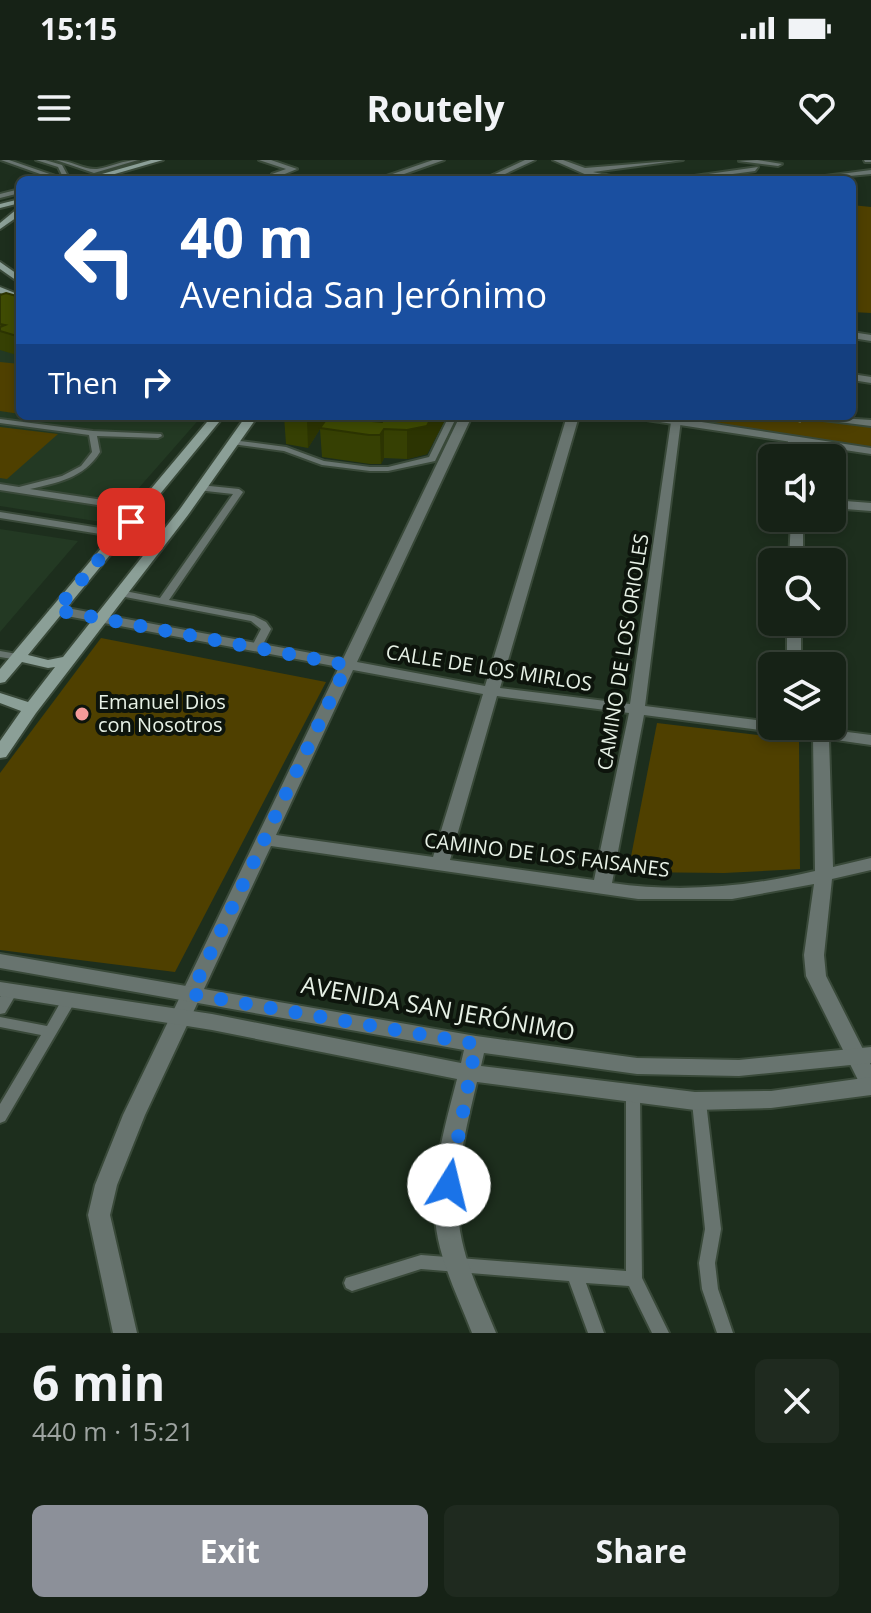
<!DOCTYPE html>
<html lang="en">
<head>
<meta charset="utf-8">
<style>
	body { margin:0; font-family:"Open Sans",sans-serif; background:#1f2a1f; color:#f1f3f6; height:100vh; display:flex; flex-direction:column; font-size:30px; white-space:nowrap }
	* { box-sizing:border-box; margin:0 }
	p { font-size:26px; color:#9ea4a1 }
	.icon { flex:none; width:44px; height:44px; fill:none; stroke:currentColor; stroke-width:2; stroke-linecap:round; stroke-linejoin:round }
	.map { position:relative; height:1173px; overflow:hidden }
	.drawer { display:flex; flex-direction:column; background:#162216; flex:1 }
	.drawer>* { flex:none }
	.guide { position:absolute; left:16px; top:16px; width:840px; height:244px; border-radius:12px; box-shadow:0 4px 12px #0003,0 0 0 2px #353f35; background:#1a4fa0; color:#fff; overflow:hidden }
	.fabs { position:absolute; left:758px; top:284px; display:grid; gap:16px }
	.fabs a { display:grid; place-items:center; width:88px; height:88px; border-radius:12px; background:#162216; box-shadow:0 4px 12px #0003,0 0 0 2px #353f35; font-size:40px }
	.pin { position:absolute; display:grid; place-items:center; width:68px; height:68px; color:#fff; margin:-34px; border-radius:16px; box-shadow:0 4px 12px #0006 }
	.me { position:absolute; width:88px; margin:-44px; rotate:9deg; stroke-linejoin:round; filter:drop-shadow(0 0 6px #0008) }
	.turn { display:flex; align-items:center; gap:28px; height:168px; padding:0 32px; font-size:36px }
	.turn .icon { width:104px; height:104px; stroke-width:2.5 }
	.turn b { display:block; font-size:56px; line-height:68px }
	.then { display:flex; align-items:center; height:76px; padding:0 32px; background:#0003; gap:16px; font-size:30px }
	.round { display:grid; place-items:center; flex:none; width:84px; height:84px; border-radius:12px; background:#1f2a1f }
	.summary { display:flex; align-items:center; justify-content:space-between; height:136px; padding:0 32px }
	h1 { font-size:48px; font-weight:700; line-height:60px }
	.action { display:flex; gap:16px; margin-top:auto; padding:16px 32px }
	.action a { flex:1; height:92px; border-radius:12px; background:#8c9099; color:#fff; font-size:32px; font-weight:700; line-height:92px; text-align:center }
	.action a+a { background:#1f2a1f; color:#f1f3f6 }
	.status { display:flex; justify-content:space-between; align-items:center; height:56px; padding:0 40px; background:#162216; direction:ltr }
	.status svg { height:22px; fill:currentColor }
	header { display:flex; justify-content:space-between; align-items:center; height:104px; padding:0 32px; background:#162216; font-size:36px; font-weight:700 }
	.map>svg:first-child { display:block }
</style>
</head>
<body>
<div class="status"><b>15:15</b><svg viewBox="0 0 49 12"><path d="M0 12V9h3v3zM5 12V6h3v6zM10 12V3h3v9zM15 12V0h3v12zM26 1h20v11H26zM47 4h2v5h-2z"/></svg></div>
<header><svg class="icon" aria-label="menu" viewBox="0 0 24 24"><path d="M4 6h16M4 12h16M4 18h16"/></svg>Routely<svg class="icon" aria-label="heart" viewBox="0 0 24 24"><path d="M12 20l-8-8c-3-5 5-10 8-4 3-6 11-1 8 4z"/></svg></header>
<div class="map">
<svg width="871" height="1173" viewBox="0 0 871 1173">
	<rect width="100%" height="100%" fill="#1d2e1d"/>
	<g fill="#233923">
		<polygon points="0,141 20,148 20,256 202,256 108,363 0,346"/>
		<polygon points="0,369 78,381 0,472"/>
	</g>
	<g fill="#4f4000">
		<polygon points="852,45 871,47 871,153 852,152"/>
		<polygon points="0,202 20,204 20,254 0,251"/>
		<polygon points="663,256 794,256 871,266 871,287"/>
		<polygon points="0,267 58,274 7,319 0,318"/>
		<polygon points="101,478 326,522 175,812 0,790 0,613"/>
		<polygon points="657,563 799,580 800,709 724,713 628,712"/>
	</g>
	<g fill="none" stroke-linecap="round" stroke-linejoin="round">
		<g stroke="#394939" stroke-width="4">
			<g id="service">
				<polygon points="1,0 9,0 64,19 58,7 36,0 45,0 62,5 70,20 57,20"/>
				<path d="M 56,0 C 70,0 84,10 97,9 C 111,7 123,0 138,0 L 94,13 Z"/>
				<polygon points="20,29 20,33 0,38 0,34"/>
				<polygon points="449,256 457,256 435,301 388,311 370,311 322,305 284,291 232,284 228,282 232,280 286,287 324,301 370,307 388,307 429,297"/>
				<path d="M 0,259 L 93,271 L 161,274 L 162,276 L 158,278 L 97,276 L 100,292 C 84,318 57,323 30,329 L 143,346 L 147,349 L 143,352 L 0,330 L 0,324 L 19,327 L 62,316 L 81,306 L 92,292 L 89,275 L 0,263 Z"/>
				<polygon points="200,325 239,329 243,332 169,440 254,456 266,462 271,469 260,490 252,490 251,488 261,469 251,461 120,436 115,433 120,430 160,438 233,334 197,330 197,326"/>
				<polygon points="0,352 119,371 123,374 119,377 0,358"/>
				<polygon points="0,491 23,495 24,497 19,500 0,497"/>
				<polygon points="11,826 16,827 18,831 5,853 0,854 0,837 6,827"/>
				<polygon points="69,835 74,836 76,840 5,961 0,963 0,944 41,875 0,867 0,857 47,866 64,836"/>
				<polygon points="633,928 638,930 640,934 642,1118 669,1173 652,1173 629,1126 586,1123 604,1173 588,1173 569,1121 421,1109 352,1131 346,1128 344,1123 346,1118 421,1095 626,1111 626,934 628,930"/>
				<polygon points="699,936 704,938 706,942 721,1069 715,1103 718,1129 733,1173 717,1173 702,1129 699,1103 705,1069 692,942 694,938"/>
			</g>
		</g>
		<g stroke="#394939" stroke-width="4">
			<g id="minor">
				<polygon points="259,0 271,0 297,9 275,18 272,14 286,9"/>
				<polygon points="433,0 444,0 387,20 375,20"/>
				<polygon points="525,0 535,0 492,20 482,20"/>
				<polygon points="553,0 563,0 585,8 683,0 593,12 628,20 589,16"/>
				<polygon points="757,0 782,4 778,6 739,1"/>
				<polygon points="864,0 871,0 871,2 865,2"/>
				<polygon points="758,7 755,11 688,20 666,20"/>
				<polygon points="871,10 871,14 806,20 810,18"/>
				<polygon points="852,172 871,175 871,181 852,178"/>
				<polygon points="852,214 871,217 871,223 852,220"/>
				<path d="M 460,256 L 472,256 L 357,502 L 485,526 L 567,256 L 579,256 L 500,528 L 630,544 L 671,262 L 681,260 L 645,546 L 772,562 L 772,566 L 800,566 L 871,575 L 871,585 L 829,579 L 833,707 L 871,698 L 871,710 L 832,719 L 824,795 L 826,816 L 871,905 L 871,935 L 864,932 L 806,816 L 804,795 L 814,724 L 732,739 L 638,739 L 271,686 L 145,955 L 117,1025 L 110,1055 L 137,1173 L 113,1173 L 88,1055 L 95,1025 L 123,955 L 339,507 L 56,454 L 49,450 L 56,446 L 343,499 ZM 353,510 L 483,534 L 433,697 L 276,675 ZM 497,536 L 629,553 L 594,720 L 450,700 ZM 644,555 L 813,577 L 815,711 C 748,727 680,733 612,723 Z"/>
				<polygon points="794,278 800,281 801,298 789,298 788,281"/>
				<polygon points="832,340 871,343 871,351 832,348"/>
				<polygon points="791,358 803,358 803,402 789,402"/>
				<rect x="787" y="462" width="14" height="44"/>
			</g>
		</g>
		<g stroke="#394939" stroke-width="4">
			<g id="tertiary">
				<polygon points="634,256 662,256 871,288 871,294 640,259"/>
				<polygon points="809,256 871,260 871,266 815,259"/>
				<path d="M 0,794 L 476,876 L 637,898 L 739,900 L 871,887 L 871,903 L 739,916 L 637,914 L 484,893 L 481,906 L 695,932 L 771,931 L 871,917 L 871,935 L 771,948 L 695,950 L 477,922 C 465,973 450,1028 462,1081 C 469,1113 484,1143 496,1173 L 472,1173 C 460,1142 445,1112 438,1079 C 427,1026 444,970 457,919 L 212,870 L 0,836 L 0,822 L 212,854 L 461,903 L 464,890 L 0,808 Z"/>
			</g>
		</g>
		<g stroke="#394939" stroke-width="4">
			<g id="secondary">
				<polygon points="151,0 163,0 94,20 81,20"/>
				<polygon points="20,39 20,43 0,48 0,44"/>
				<polygon points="17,49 20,49 20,55 0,69 0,63"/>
				<polygon points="0,102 20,116 20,123 0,109"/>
				<polygon points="0,127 20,135 20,141 0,133"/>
				<polygon points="212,256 224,256 28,495 48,500 63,497 180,349 246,256 258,256 188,355 36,553 6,597 0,598 0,581 21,551 0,543 0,533 28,542 55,507 48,508 22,502 5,522 0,523 0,509"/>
			</g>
		</g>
		<polyline stroke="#859385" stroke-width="3" stroke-dasharray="4 3" stroke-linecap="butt" points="764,256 801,261"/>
		<use href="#service" fill="#68746f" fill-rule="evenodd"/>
		<use href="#minor" fill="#68746f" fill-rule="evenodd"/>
		<use href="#tertiary" fill="#68746f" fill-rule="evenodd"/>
		<use href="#secondary" fill="#8b9f97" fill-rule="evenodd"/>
	</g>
	<g fill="#364003">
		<polygon points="0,135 20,137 20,196 0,190"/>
		<polygon points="284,256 328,256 324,263 382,262 447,256 427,294 407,299 384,298 381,304 370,304 322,297 320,269 308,288 286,284"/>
	</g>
	<g fill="#2c3402">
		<polygon points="310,256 328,256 308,288 307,260"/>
		<polygon points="432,256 447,256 427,294 407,299 407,270"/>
		<polygon points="384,269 384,298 381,304 380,275"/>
	</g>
	<g fill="#3f4b03" stroke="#2c3402" stroke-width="2">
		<polygon points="6,133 20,137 20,177 0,171 0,167 5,165 0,164 0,135"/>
		<polygon points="284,256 310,256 307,260"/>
		<polygon points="385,256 432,256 427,266 407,270 384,269 380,275 369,275 320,268 328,257 382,262"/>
	</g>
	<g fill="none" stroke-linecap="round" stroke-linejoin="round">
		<polyline stroke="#1a73e8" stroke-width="14" stroke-dasharray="0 25.2" points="131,362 56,450 347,505 191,834 476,884 449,1025"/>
	</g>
	<circle fill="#f59b99" stroke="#0d140c" stroke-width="3" cx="82" cy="554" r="8"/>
	<g text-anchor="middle" stroke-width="8" stroke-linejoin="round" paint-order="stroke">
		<g font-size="20" fill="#e7f1e6" stroke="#0d140c">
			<text transform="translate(623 492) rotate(-81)" y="7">CAMINO DE LOS ORIOLES</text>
			<text transform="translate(489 508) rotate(9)" y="7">CALLE DE LOS MIRLOS</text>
			<text transform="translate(547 695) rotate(7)" y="7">CAMINO DE LOS FAISANES</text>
		</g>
		<g font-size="20" fill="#e7f1e6" stroke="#0d140c" text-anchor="start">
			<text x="98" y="549">Emanuel Dios<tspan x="98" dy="23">con Nosotros</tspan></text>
		</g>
		<g font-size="24" fill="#e7f1e6" stroke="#0d140c">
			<text transform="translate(438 849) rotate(10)" y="8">AVENIDA SAN JERÓNIMO</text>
		</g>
	</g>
</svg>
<div class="fabs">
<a><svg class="icon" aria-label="sound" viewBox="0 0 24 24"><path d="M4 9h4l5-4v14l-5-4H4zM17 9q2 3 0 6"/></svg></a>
<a><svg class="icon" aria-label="search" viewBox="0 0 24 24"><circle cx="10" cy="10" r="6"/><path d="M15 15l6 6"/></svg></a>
<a><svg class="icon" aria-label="layers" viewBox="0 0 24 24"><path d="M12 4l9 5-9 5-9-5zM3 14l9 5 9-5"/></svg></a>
</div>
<div class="pin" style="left:131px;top:362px;background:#d93025"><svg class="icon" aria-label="arrive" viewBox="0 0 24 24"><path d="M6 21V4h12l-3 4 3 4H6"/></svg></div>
<svg class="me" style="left:449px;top:1025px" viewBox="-20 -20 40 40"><circle r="19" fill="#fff"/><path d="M0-13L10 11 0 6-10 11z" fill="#1a73e8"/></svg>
<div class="guide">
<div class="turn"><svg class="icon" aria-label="left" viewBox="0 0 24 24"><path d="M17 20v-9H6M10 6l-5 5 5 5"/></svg><div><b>40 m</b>Avenida San Jerónimo</div></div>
<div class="then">Then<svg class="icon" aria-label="right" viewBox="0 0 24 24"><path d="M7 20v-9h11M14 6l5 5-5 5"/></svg></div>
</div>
</div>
<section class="drawer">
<div class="summary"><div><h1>6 min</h1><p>440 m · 15:21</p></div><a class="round"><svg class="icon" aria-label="close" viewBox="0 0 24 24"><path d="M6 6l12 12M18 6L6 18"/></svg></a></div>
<div class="action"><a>Exit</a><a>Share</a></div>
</section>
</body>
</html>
